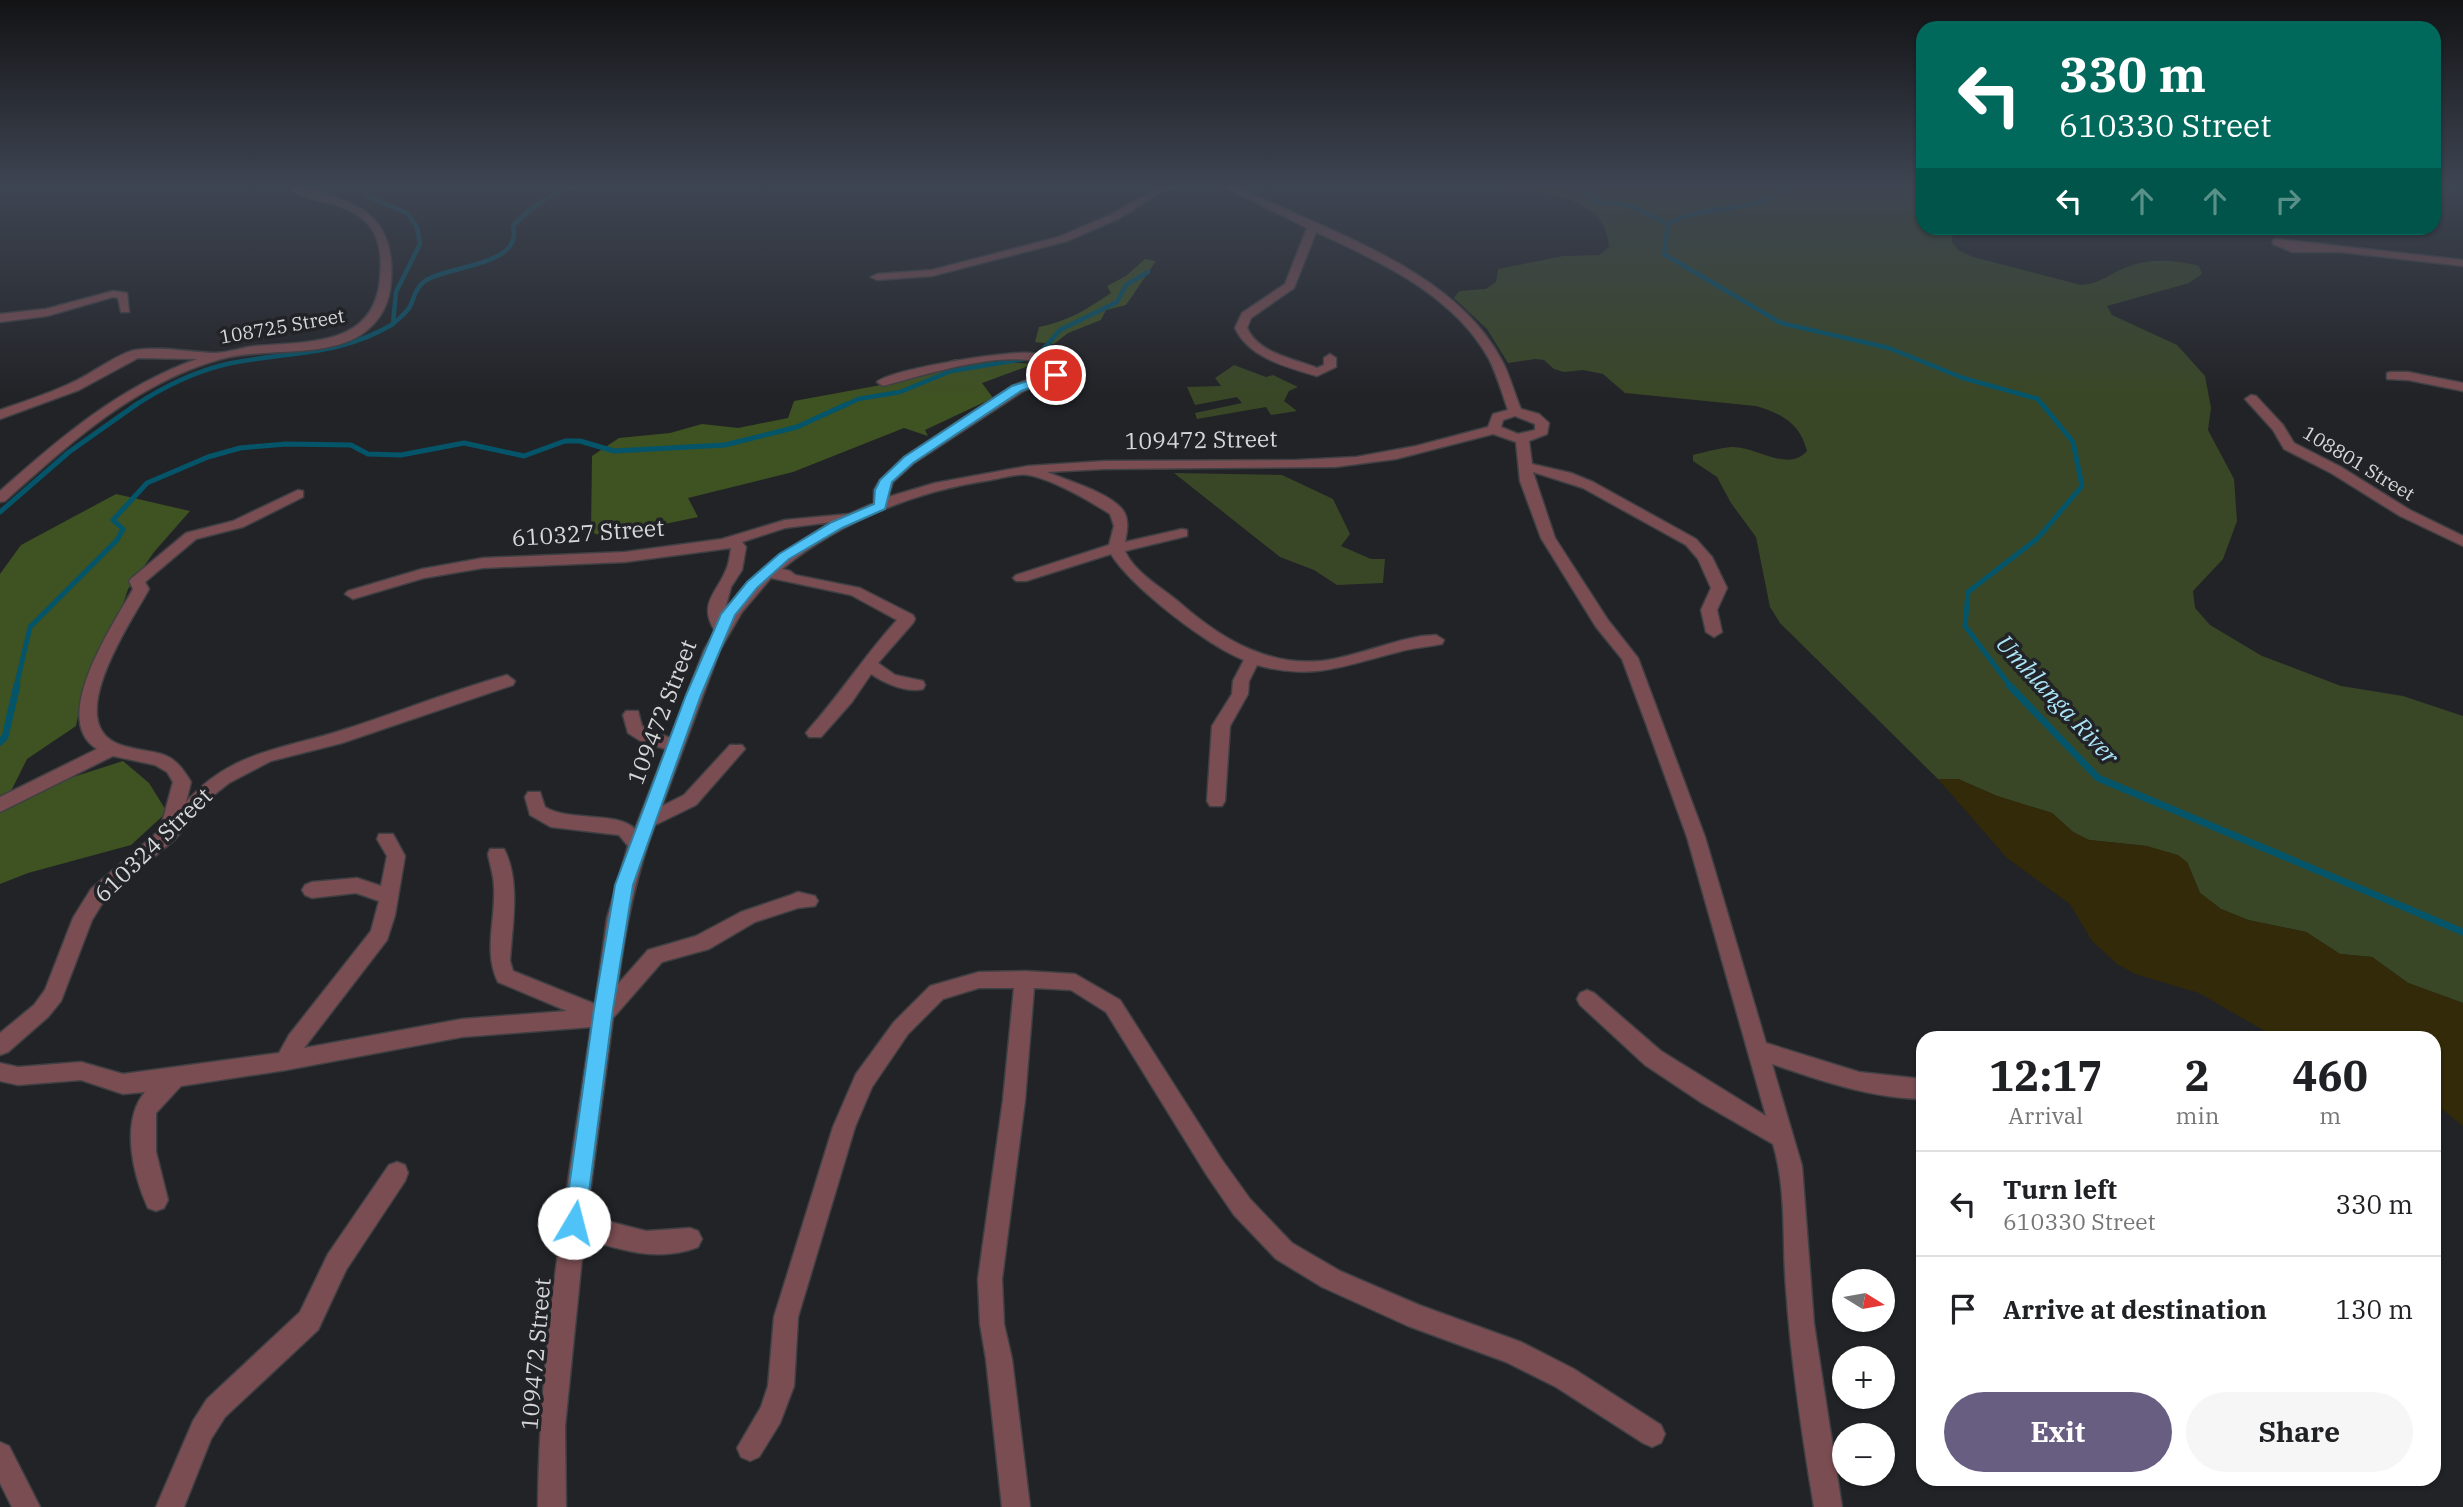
<!DOCTYPE html>
<html lang="en">
<head>
<meta charset="utf-8">
<style>
	body { margin:0; font-family:"IBM Plex Serif",serif; background:#f6f6f6; color:#202124; height:100vh; display:flex; flex-direction:column; font-size:26px; white-space:nowrap }
	* { box-sizing:border-box; margin:0 }
	p { font-size:23px; color:#757577 }
	.icon { flex:none; width:38px; height:38px; fill:none; stroke:currentColor; stroke-width:2; stroke-linecap:round; stroke-linejoin:round }
	.map { position:relative; flex:1; overflow:hidden }
	.panel { position:absolute; left:1916px; top:1031px; width:525px; height:455px; display:flex; flex-direction:column; background:#fff; border-radius:21px; box-shadow:0 2px 5px #0004 }
	.panel>* { flex:none }
	.hud { position:absolute; left:1916px; top:21px; width:525px; height:214px; border-radius:21px; box-shadow:0 2px 5px #0004; background:#00695c; color:#fff; overflow:hidden }
	.needle { width:46px; rotate:101deg }
	.controls { position:absolute; left:1832px; top:1269px; display:grid; gap:14px }
	.controls a { display:grid; place-items:center; width:63px; height:63px; border-radius:50%; background:#fff; box-shadow:0 2px 5px #0004; font-size:35px }
	.pin { position:absolute; display:grid; place-items:center; width:60px; height:60px; color:#fff; margin:-30px; border:4px solid #fff; border-radius:50%; box-shadow:0 2px 7px #0007 }
	.me { position:absolute; width:77px; margin:-38px; rotate:8deg; stroke-linejoin:round; filter:drop-shadow(0 0 5px #0008) }
	.turn { display:flex; align-items:center; gap:24px; height:147px; padding:0 28px; font-size:32px }
	.turn .icon { width:91px; height:91px; stroke-width:2.5 }
	.turn b { display:block; font-size:49px; line-height:60px }
	.lanes { display:flex; align-items:center; height:66px; padding:0 28px; background:#0003; justify-content:center; gap:35px; direction:ltr }
	.lanes .off { opacity:.35 }
	.eta { display:flex; justify-content:space-evenly; align-items:center; height:119px; text-align:center }
	.eta b { font-size:42px; font-weight:700; line-height:49px }
	.action { display:flex; gap:14px; margin-top:auto; padding:14px 28px }
	.action a { flex:1; height:80px; border-radius:42px; background:#685e81; color:#fff; font-size:28px; font-weight:700; line-height:80px; text-align:center }
	.action a+a { background:#f6f6f6; color:#202124 }
	ul { padding:0; list-style:none }
	li { display:flex; align-items:center; gap:21px; height:105px; padding:0 28px; border-top:2px solid #e0e0e0 }
	li div { flex:1 }
	li b { display:block; font-size:26px }
	li em { font-style:normal }
	.map>svg:first-child { display:block }
</style>
</head>
<body>
<div class="map">
<svg width="2463" height="1507" viewBox="0 0 2463 1507">
	<rect width="100%" height="100%" fill="#222327"/>
	<g fill="#394726">
		<path d="M 1483,185 L 1923,185 L 1923,228 L 1961,228 L 1953,231 L 1952,242 L 1958,250 L 1973,257 L 2081,285 C 2103,283 2108,274 2127,267 C 2150,258 2175,260 2199,266 L 2202,274 L 2189,283 L 2107,306 L 2112,315 L 2177,345 L 2205,376 L 2211,408 L 2208,430 L 2234,479 L 2237,521 L 2223,559 L 2193,591 L 2195,608 L 2210,625 L 2262,656 L 2341,686 L 2403,696 L 2463,716 L 2463,1003 L 2408,983 L 2372,957 L 2340,954 L 2306,932 L 2248,920 L 2221,909 L 2200,893 L 2187,862 L 2147,846 L 2089,840 L 2073,832 L 2052,813 L 1997,796 L 1958,779 L 1938,779 L 1780,623 L 1770,607 L 1756,537 L 1731,503 L 1717,477 L 1693,461 L 1693,455 C 1705,452 1719,448 1732,447 C 1755,446 1788,473 1807,451 C 1800,424 1783,414 1756,406 L 1625,393 L 1603,374 L 1583,370 L 1564,372 L 1554,369 L 1544,360 L 1535,359 L 1508,363 L 1487,329 L 1454,298 L 1459,291 L 1486,289 L 1496,282 L 1498,269 L 1563,256 L 1599,255 L 1609,247 C 1606,188 1525,195 1483,185 Z"/>
		<polygon points="1234,365 1266,377 1273,375 1298,387 1289,391 1284,401 1297,411 1271,415 1266,407 1197,419 1195,413 1242,403 1237,397 1195,405 1187,387 1221,386 1215,378"/>
		<polygon points="1174,473 1282,475 1333,499 1350,534 1341,546 1371,559 1385,559 1383,583 1337,585 1314,570 1280,557"/>
	</g>
	<g fill="#3f5222">
		<path d="M 1145,259 L 1156,261 L 1126,305 L 1106,310 L 1101,320 L 1068,333 L 1054,344 L 1035,342 L 1039,327 C 1066,322 1088,309 1111,293 L 1107,286 L 1126,276 Z"/>
		<polygon points="955,359 1034,364 982,383 993,398 925,430 928,436 904,428 793,472 688,498 698,517 603,537 591,532 592,456 619,438 670,433 702,424 738,428 788,418 794,401 881,385 900,375"/>
		<polygon points="116,494 190,511 154,552 128,589 118,620 85,680 76,726 27,759 11,791 67,779 123,761 149,783 167,812 131,845 28,873 0,884 0,574 21,545"/>
	</g>
	<polygon fill="#322a08" points="1938,779 1958,779 1997,796 2052,813 2073,832 2089,840 2147,846 2178,855 2187,862 2200,893 2221,909 2248,920 2306,932 2340,954 2372,957 2408,983 2463,1003 2463,1126 2434,1103 2434,1038 2277,1038 2199,993 2135,974 2117,964 2092,941 2070,904 2007,858"/>
	<g fill="none" stroke-linecap="round" stroke-linejoin="round">
		<g stroke="#04556a" stroke-width="4.5">
			<polyline points="1577,185 1596,201 1630,206 1668,224 1664,254 1781,323 1889,348 1963,378 2038,399 2043,406"/>
			<path d="M 1668,224 C 1708,201 1755,217 1790,185"/>
			<path d="M 393,324 C 398,319 405,314 409,308 C 415,298 414,289 425,281 C 445,266 525,266 513,226 C 532,205 553,192 580,185"/>
			<polyline points="1040,353 1060,330 1117,302 1126,285 1148,272"/>
			<path d="M 134,406 C 163,387 193,372 227,364 C 287,351 338,357 393,324 L 396,292 L 420,244 L 417,227 L 407,213 L 371,198 L 366,194 L 367,185"/>
			<polyline points="844,406 858,399 900,392 951,371 1024,359"/>
		</g>
		<g stroke="#04556a" stroke-width="5">
			<polyline points="0,512 69,452 137,404"/>
			<polyline points="16,687 30,627 117,540 123,529 113,520 147,483 208,457 240,448 286,444 351,445 368,454 401,455 464,443 524,456 565,441 580,441 614,451 725,445 797,427 847,404"/>
			<polyline points="2011,687 1965,626 1968,592 2038,538 2082,486 2073,442 2042,404"/>
		</g>
		<g stroke="#04556a" stroke-width="7">
			<polyline points="2009,685 2098,778 2463,932"/>
			<polyline points="0,742 5,737 17,685"/>
		</g>
		<g stroke="#3f4043" stroke-width="3">
			<g id="minor">
				<path d="M 294,185 C 350,200 396,210 391,280 C 390,302 381,321 362,334 C 325,359 263,347 221,359 C 135,383 70,443 5,501 L 0,502 L 0,491 C 61,437 119,387 197,359 L 138,358 L 79,390 L 0,419 L 0,410 C 23,402 47,394 69,384 C 89,376 116,354 135,350 C 160,346 190,352 214,353 C 227,353 243,347 256,346 C 308,341 374,347 380,279 C 382,258 381,235 364,220 C 342,200 309,204 287,188 Z"/>
				<polygon points="1163,185 1183,185 1163,191 1118,219 1067,241 932,276 877,280 871,277 877,274 932,270 1059,237 1110,215"/>
				<path d="M 1221,185 L 1234,185 C 1323,231 1451,266 1501,359 C 1510,375 1514,393 1521,409 L 1539,414 L 1549,423 L 1547,434 L 1529,441 L 1532,464 L 1571,473 L 1593,482 L 1696,539 L 1712,557 L 1727,588 L 1717,610 L 1722,632 L 1714,637 L 1706,632 L 1701,610 L 1711,588 L 1698,559 L 1686,545 L 1583,488 L 1533,472 L 1555,538 L 1608,620 L 1638,658 L 1705,837 L 1766,1043 L 1859,1072 L 1923,1079 L 1923,1099 C 1870,1098 1822,1081 1772,1064 L 1802,1166 L 1814,1324 L 1842,1507 L 1814,1507 C 1802,1435 1791,1362 1786,1288 C 1782,1241 1787,1191 1773,1144 L 1702,1103 L 1645,1065 L 1580,1005 L 1577,999 L 1580,993 L 1587,990 L 1594,993 L 1661,1051 L 1766,1116 L 1687,837 L 1645,721 L 1622,659 L 1596,627 L 1541,538 L 1520,481 L 1516,442 L 1493,434 L 1396,459 L 1335,467 L 1105,469 L 1047,472 C 1068,481 1108,492 1122,509 C 1130,519 1127,531 1125,542 L 1182,529 L 1187,530 L 1187,536 L 1125,551 C 1135,573 1161,587 1179,602 C 1222,640 1274,671 1334,659 C 1364,653 1392,641 1422,636 L 1436,635 L 1444,640 L 1442,644 C 1427,647 1412,648 1398,652 C 1346,665 1312,681 1257,665 L 1249,681 L 1248,694 L 1230,726 L 1225,801 L 1222,806 L 1210,806 L 1207,801 L 1212,726 L 1232,694 L 1233,681 L 1244,660 C 1208,646 1131,587 1111,554 L 1026,581 L 1016,581 L 1013,578 L 1016,575 L 1109,545 L 1114,526 L 1110,514 C 1090,501 1052,479 1028,475 C 1018,473 1002,478 991,480 C 915,491 842,521 782,569 L 790,571 L 795,575 L 860,588 L 913,615 L 915,619 L 913,623 L 878,663 L 895,675 L 923,681 L 925,685 L 923,689 C 906,693 884,683 871,674 L 852,702 L 821,737 L 809,737 L 806,733 L 809,729 C 841,693 865,655 897,620 L 851,595 L 771,578 L 742,612 L 720,650 L 662,806 L 684,795 L 730,745 L 742,745 L 745,749 L 696,805 L 655,825 C 635,877 625,929 618,984 L 648,950 L 696,936 L 741,912 L 791,895 L 798,892 L 815,896 L 818,901 L 815,906 L 798,908 L 755,922 L 709,949 L 662,962 L 613,1018 L 587,1216 L 646,1231 L 690,1228 L 698,1231 L 702,1239 L 698,1247 C 660,1262 622,1251 584,1238 L 565,1426 L 566,1507 L 538,1507 C 539,1345 568,1186 591,1027 L 462,1037 L 286,1070 L 181,1086 L 156,1113 L 156,1152 L 168,1200 L 164,1208 L 156,1211 L 148,1208 C 133,1175 120,1122 145,1092 L 123,1094 L 81,1080 L 18,1085 L 0,1081 L 0,1063 L 18,1067 L 81,1062 L 123,1074 L 279,1053 L 289,1035 L 371,931 L 379,901 L 356,893 L 312,898 L 305,895 L 302,890 L 305,885 L 312,882 L 357,878 L 381,886 L 387,856 L 377,839 L 379,834 L 393,834 L 405,856 L 395,915 L 387,940 L 304,1048 L 462,1019 L 567,1011 L 498,982 C 483,952 496,919 494,887 C 494,876 490,865 488,854 L 490,849 L 504,849 C 521,881 512,926 510,961 L 513,971 L 595,1004 L 607,918 L 628,846 L 619,835 L 551,827 L 530,815 L 525,797 L 528,792 L 540,792 L 545,807 C 568,822 618,811 635,829 L 666,749 L 644,743 L 628,733 L 623,715 L 626,711 L 638,711 L 642,726 L 670,738 L 704,650 L 715,631 C 698,604 716,594 726,570 C 729,564 730,555 731,548 L 625,562 L 483,568 L 424,578 L 353,599 L 345,594 L 348,591 L 422,569 L 483,558 L 625,552 L 722,539 L 785,520 L 849,514 L 874,503 L 874,490 L 880,480 L 904,457 L 1012,386 L 1053,369 C 1019,343 922,376 883,386 L 877,382 C 892,369 1006,351 1030,353 C 1045,354 1058,359 1068,370 L 1022,392 L 914,463 L 893,482 L 888,497 L 935,483 L 1028,466 L 1105,461 L 1297,460 L 1356,457 L 1416,446 L 1488,427 L 1493,414 L 1508,410 C 1502,393 1497,375 1489,359 C 1454,295 1379,261 1316,232 L 1294,288 L 1251,318 L 1247,328 C 1259,354 1293,358 1317,368 L 1324,365 L 1324,358 L 1330,354 L 1336,358 L 1336,367 L 1317,376 C 1287,367 1249,358 1235,328 L 1242,313 L 1285,284 L 1307,228 ZM 1515,416 L 1535,424 L 1535,430 L 1518,434 L 1501,427 L 1503,420 ZM 832,522 C 789,547 748,574 723,617 L 731,587 L 742,570 L 746,547 L 742,542 L 785,528 Z"/>
				<polygon points="2277,239 2463,260 2463,266 2340,252 2292,252 2273,244 2273,240"/>
				<polygon points="113,291 127,293 129,312 121,312 118,298 113,297 47,316 0,322 0,314 46,309"/>
				<polygon points="2391,372 2408,372 2463,383 2463,391 2408,380 2387,379 2387,373"/>
				<polygon points="2251,395 2256,396 2283,425 2294,443 2341,467 2410,510 2463,536 2463,546 2400,516 2331,473 2284,449 2273,430 2245,399"/>
				<path d="M 298,490 L 303,491 L 303,497 L 243,527 L 196,539 L 145,582 L 149,589 C 130,624 58,728 124,746 C 158,756 170,746 191,782 L 186,802 C 233,749 287,749 349,728 C 401,711 454,690 507,675 L 515,681 L 513,685 L 342,743 L 271,761 L 229,783 L 210,798 L 175,839 L 105,899 L 92,920 L 61,1001 L 48,1017 L 8,1052 L 0,1055 L 0,1033 L 34,1005 L 45,990 L 73,918 L 91,889 L 160,830 L 173,782 L 167,772 L 155,765 L 113,756 L 0,812 L 0,797 L 97,749 C 48,719 115,622 133,589 L 129,581 L 132,578 L 186,533 L 233,521 Z"/>
				<polygon points="1025,971 1075,974 1120,1000 1222,1160 1250,1199 1292,1243 1340,1271 1419,1305 1521,1342 1574,1369 1661,1425 1665,1434 1661,1443 1652,1447 1643,1443 1556,1387 1506,1362 1408,1326 1322,1287 1276,1259 1234,1215 1206,1174 1106,1012 1071,990 1034,988 1025,1100 1002,1279 1004,1324 1012,1359 1030,1507 1002,1507 986,1359 980,1324 978,1279 1003,1100 1014,988 979,988 943,999 908,1034 872,1087 855,1127 798,1317 794,1386 780,1423 759,1457 750,1461 741,1457 737,1448 761,1407 768,1386 774,1317 833,1127 856,1074 894,1022 930,986 979,972"/>
				<polygon points="397,1162 405,1165 408,1173 405,1181 346,1270 318,1330 225,1417 211,1439 184,1507 156,1507 193,1421 207,1399 300,1312 328,1254 389,1165"/>
				<polygon points="0,1442 9,1446 40,1507 12,1507 0,1483"/>
			</g>
		</g>
		<use href="#minor" fill="#7a4d52" fill-rule="evenodd"/>
	</g>
	<linearGradient id="sky" x2="0" y2="1"><stop stop-color="#131315"/><stop offset="0.47" stop-color="#3e4552"/><stop offset="1" stop-color="#3e4552" stop-opacity="0"/></linearGradient>
	<rect width="2463" height="396" fill="url(#sky)"/>
	<polygon fill="#4fc3f7" stroke="#337fa1" stroke-width="2" points="1056,372 1061,373 1061,377 1021,391 913,463 892,482 885,509 842,528 789,559 757,588 735,615 701,695 633,885 613,1009 585,1223 582,1230 574,1233 567,1230 564,1223 594,1009 615,885 686,695 721,614 747,582 779,554 832,522 874,504 875,490 880,480 904,457 1012,386"/>
	<g text-anchor="middle" stroke-width="7" stroke-linejoin="round" paint-order="stroke">
		<g font-size="19" fill="#d6d7d9" stroke="#222327">
			<text transform="translate(282 326) rotate(-10)" y="7">108725 Street</text>
			<text transform="translate(2359 463) rotate(31)" y="7">108801 Street</text>
		</g>
		<g font-size="23" fill="#d6d7d9" stroke="#222327">
			<text transform="translate(1201 440) rotate(-1)" y="8">109472 Street</text>
			<text transform="translate(588 533) rotate(-4)" y="8">610327 Street</text>
			<text transform="translate(662 712) rotate(-69)" y="8">109472 Street</text>
			<text transform="translate(153 845) rotate(-44)" y="8">610324 Street</text>
			<text transform="translate(536 1354) rotate(-85)" y="8">109472 Street</text>
		</g>
		<g font-size="24" font-style="italic" fill="#abe3f7" stroke="#222327">
			<text transform="translate(2057 700) rotate(47)" y="8">Umhlanga River</text>
		</g>
	</g>
</svg>
<div class="controls">
<a><svg class="needle" viewBox="-14 -14 28 28"><path d="M0-13l5 13h-10z" fill="#e53935"/><path d="M0 13l5-13h-10z" fill="#757577"/></svg></a>
<a>+</a>
<a>−</a>
</div>
<div class="pin" style="left:1056px;top:375px;background:#d93025"><svg class="icon" aria-label="arrive" viewBox="0 0 24 24"><path d="M6 21V4h12l-3 4 3 4H6"/></svg></div>
<svg class="me" style="left:574px;top:1223px" viewBox="-20 -20 40 40"><circle r="19" fill="#fff"/><path d="M0-13L10 11 0 6-10 11z" fill="#4fc3f7"/></svg>
<div class="hud">
<div class="turn"><svg class="icon" aria-label="left" viewBox="0 0 24 24"><path d="M17 20v-9H6M10 6l-5 5 5 5"/></svg><div><b>330 m</b>610330 Street</div></div>
<div class="lanes"><svg class="icon" aria-label="left" viewBox="0 0 24 24"><path d="M17 20v-9H6M10 6l-5 5 5 5"/></svg><svg class="icon off" aria-label="ahead" viewBox="0 0 24 24"><path d="M12 20V5M6 11l6-6 6 6"/></svg><svg class="icon off" aria-label="ahead" viewBox="0 0 24 24"><path d="M12 20V5M6 11l6-6 6 6"/></svg><svg class="icon off" aria-label="right" viewBox="0 0 24 24"><path d="M7 20v-9h11M14 6l5 5-5 5"/></svg></div>
</div>
<section class="panel">
<div class="eta">
<div><b>12:17</b><p>Arrival</p></div>
<div><b>2</b><p>min</p></div>
<div><b>460</b><p>m</p></div>
</div>
<ul>
<li><svg class="icon" aria-label="left" viewBox="0 0 24 24"><path d="M17 20v-9H6M10 6l-5 5 5 5"/></svg><div><b>Turn left</b><p>610330 Street</p></div><em>330 m</em></li>
<li><svg class="icon" aria-label="arrive" viewBox="0 0 24 24"><path d="M6 21V4h12l-3 4 3 4H6"/></svg><div><b>Arrive at destination</b></div><em>130 m</em></li>
</ul>
<div class="action"><a>Exit</a><a>Share</a></div>
</section>
</div>
</body>
</html>
